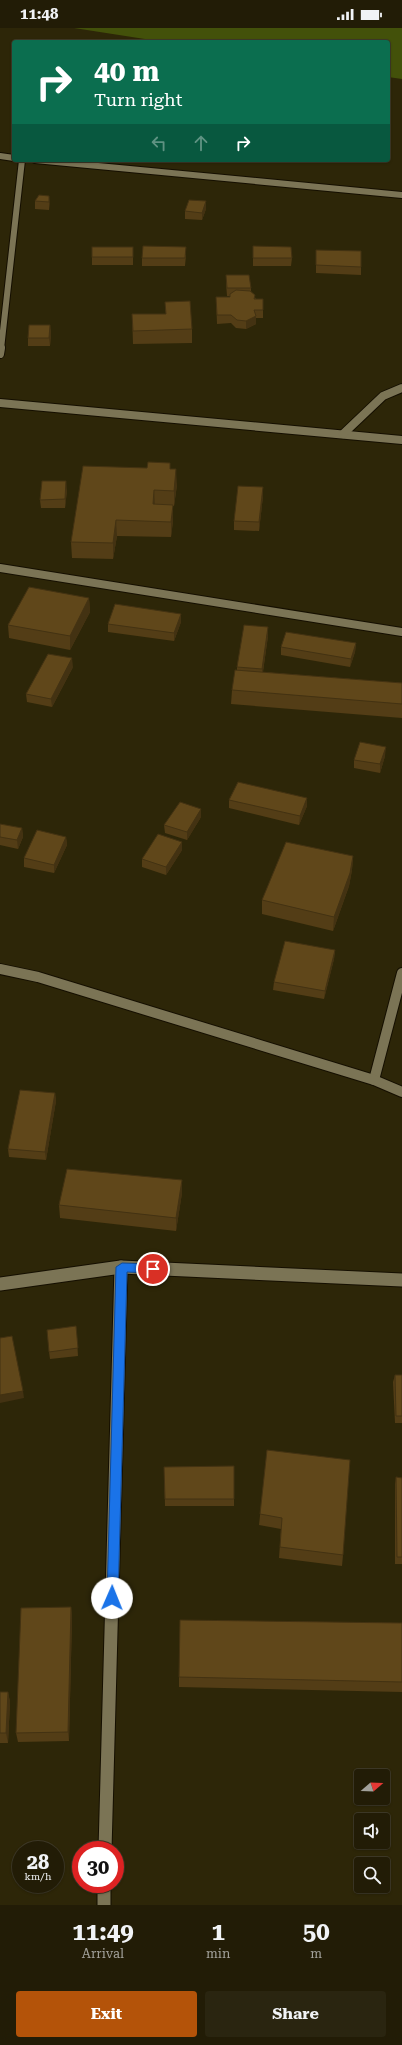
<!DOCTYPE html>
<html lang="en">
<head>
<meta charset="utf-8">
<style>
	body { margin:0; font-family:"Roboto Serif",serif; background:#2a2510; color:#f1f3f6; height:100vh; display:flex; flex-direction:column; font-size:15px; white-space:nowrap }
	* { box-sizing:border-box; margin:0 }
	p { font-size:13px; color:#a2a19b }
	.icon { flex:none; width:22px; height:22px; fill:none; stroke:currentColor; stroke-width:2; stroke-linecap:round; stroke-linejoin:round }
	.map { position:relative; height:1877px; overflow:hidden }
	.drawer { display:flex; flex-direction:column; background:#221c06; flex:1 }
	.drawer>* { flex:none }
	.guide { position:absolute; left:12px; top:12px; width:378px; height:122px; border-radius:4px; box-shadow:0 1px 3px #0004,0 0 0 1px #3f3a28; background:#0b6e4f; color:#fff; overflow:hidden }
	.needle { width:26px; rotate:71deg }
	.buttons { position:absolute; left:354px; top:1741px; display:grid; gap:8px }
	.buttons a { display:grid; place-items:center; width:36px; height:36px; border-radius:4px; background:#221c06; box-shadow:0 1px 3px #0004,0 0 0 1px #3f3a28; font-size:20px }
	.speed { position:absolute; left:12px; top:1813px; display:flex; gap:8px; font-size:20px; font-weight:700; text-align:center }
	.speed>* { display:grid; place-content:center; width:52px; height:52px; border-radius:50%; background:#221c06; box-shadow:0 1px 3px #0004,0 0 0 1px #3f3a28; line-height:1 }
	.speed small { font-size:10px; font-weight:400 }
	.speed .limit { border:6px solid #d22; background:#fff; color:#111 }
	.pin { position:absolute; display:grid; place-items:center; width:34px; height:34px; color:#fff; margin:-17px; border:2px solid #fff; border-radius:50%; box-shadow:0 1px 4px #0007 }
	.me { position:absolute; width:44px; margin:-22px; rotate:1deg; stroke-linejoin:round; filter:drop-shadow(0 0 3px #0008) }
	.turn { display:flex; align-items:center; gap:14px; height:84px; padding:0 16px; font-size:18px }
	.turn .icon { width:52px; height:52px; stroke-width:2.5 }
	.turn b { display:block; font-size:28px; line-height:34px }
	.lanes { display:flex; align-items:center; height:38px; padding:0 16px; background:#0003; justify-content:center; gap:20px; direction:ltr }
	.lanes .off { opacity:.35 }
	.eta { display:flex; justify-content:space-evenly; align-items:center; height:68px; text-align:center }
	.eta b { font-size:24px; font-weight:700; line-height:28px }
	.action { display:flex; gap:8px; margin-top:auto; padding:8px 16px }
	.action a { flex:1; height:46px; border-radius:4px; background:#b45309; color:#fff; font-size:16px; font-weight:700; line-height:46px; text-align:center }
	.action a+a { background:#2a2510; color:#f1f3f6 }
	.status { display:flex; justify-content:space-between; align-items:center; height:28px; padding:0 20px; background:#221c06; direction:ltr }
	.status svg { height:11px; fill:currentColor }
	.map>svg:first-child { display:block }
</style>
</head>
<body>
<div class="status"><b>11:48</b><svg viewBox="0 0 49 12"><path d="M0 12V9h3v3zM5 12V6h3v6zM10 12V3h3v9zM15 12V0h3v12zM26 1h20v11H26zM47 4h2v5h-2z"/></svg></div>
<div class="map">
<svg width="402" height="1877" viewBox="0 0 402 1877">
	<rect width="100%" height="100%" fill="#2d2608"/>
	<polygon fill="#43510a" points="74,0 402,0 402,51 388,49 388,14 164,14"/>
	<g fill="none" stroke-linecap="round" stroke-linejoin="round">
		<g stroke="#150f00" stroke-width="8">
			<g id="minor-far3">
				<polyline points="0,128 14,130"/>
				<polyline points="35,132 402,167"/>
				<polyline points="1,321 22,132"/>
			</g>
		</g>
		<g stroke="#150f00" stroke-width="10">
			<g id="minor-far2">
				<polyline points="0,326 1,320"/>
				<polyline points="0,375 402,412"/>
				<polyline points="343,406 383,368 402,360"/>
				<polyline points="0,540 402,604"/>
			</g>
		</g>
		<g stroke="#150f00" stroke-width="12">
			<polyline id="minor-far1" points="374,1052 402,945"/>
		</g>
		<g stroke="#150f00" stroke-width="15">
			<g id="minor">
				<polyline points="0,1256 121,1239 402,1252"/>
				<polyline points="105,1822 121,1239"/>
				<polyline points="104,1856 104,1877"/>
			</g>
		</g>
		<g stroke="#150f00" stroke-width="12">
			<polyline id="tertiary" points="0,941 38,949 374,1052 402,1064"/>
		</g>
		<use href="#minor-far3" stroke="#7b7455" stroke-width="6"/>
		<use href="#minor-far2" stroke="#7b7455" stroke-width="8"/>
		<use href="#minor-far1" stroke="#7b7455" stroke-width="10"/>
		<use href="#minor" stroke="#7b7455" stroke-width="13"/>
		<use href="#tertiary" stroke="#7b7455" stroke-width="10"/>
	</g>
	<g fill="#533d16">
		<polygon points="49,168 49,182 35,181 35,173"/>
		<polygon points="206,173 206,181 202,192 185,191 185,183"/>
		<polygon points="253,218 292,230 291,238 253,238"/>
		<polygon points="316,222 361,239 361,247 316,245"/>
		<polygon points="133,227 133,237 92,237 92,229"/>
		<polygon points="186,227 185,238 142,238 142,230"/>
		<polygon points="226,247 251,260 251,263 263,282 263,290 256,290 256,296 246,301 236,300 231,295 217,296 216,269 230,269 230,268 227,268 226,255"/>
		<polygon points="165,274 192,301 192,315 133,316 132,286 166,286"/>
		<polygon points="50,297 51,306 50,318 28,318 28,310"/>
		<polygon points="170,441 177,457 174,478 173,478 173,493 171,509 117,508 113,531 72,530 71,514"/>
		<polygon points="67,462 65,480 41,480 40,472"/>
		<polygon points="263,468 259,503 234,502 234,493"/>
		<polygon points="89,570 90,584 70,622 9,610 8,597"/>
		<polygon points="181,586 181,594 174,613 108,604 108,596"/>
		<polygon points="268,608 263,644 402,655 402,690 231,676 232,662 237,642 237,639"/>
		<polygon points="356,615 355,624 350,639 281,627 281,619"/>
		<polygon points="73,639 52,679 27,674 26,666"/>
		<polygon points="385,728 380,745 354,740 354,732"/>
		<polygon points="229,772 307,778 299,797 229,780"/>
		<polygon points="201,789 187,812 165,805 164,797"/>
		<polygon points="0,796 22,800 23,809 18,821 0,817"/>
		<polygon points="66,809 67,817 54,845 24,839 24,830"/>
		<polygon points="182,822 166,847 142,839 142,831"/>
		<polygon points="353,828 352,842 349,858 333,903 262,886 262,872"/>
		<polygon points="335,922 334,931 324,971 273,962 274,954"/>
		<polygon points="55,1065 56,1073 46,1132 9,1129 8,1121"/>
		<polygon points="182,1152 182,1165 176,1203 60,1190 59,1177"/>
		<polygon points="76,1298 78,1328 50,1331 49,1324"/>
		<polygon points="395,1347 402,1347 402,1395 395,1395 393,1354"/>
		<polygon points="267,1422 343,1527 342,1538 279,1530 281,1501 259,1497"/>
		<polygon points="164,1439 234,1471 234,1478 165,1478"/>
		<polygon points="396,1449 402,1450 402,1536 395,1536 395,1456"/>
		<polygon points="71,1579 72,1590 69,1713 18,1714 16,1705"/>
		<polygon points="402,1595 402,1664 179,1659 179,1649"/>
		<polygon points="0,1664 8,1664 10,1674 8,1715 0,1715"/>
	</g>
	<g fill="#433212">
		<polygon points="49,168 50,176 49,182"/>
		<polygon points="206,173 206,181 202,192 202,185"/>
		<polygon points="256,288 256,296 246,301 246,293"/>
		<polygon points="50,297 51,306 50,318 49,310"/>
		<polygon points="176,441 177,457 174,478 174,463"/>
		<polygon points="66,453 67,462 65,480 65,471"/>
		<polygon points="263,459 263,468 259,503 259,494"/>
		<polygon points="154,462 155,478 153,476"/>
		<polygon points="173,477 173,493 171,509 171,494"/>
		<polygon points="116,492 117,508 113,531 113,515"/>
		<polygon points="89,570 90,584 70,622 70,608"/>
		<polygon points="181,586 181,594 174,613 174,605"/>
		<polygon points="268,599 268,608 262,649 262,641"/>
		<polygon points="356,615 355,624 350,639 351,631"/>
		<polygon points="72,630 73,639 52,679 51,671"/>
		<polygon points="386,719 385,728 380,745 380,736"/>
		<polygon points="307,770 307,778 299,797 300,788"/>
		<polygon points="201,781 201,789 187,812 187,804"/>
		<polygon points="22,800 23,809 18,821 17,812"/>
		<polygon points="66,809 67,817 54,845 54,837"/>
		<polygon points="182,814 182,822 166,847 166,839"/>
		<polygon points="353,828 352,842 349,858 333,903 334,889"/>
		<polygon points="335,922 334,931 324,971 325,963"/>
		<polygon points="55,1065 56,1073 46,1132 45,1124"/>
		<polygon points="182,1152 182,1165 176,1203 176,1190"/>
		<polygon points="23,1363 24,1370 0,1375 0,1367"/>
		<polygon points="71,1579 72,1590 69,1713 68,1704"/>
		<polygon points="8,1664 10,1674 8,1715 6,1705"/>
	</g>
	<g fill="#60471a" stroke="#433212">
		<polygon points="39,167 49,168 49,174 35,173"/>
		<polygon points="189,172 206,173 202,185 185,183"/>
		<polygon points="143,218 186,219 185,230 142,230"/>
		<polygon points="253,218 291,219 292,230 253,230"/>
		<rect x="92" y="219" width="41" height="10"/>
		<polygon points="316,222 361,223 361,239 316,237"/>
		<polygon points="226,247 249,247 251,260 227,260"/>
		<polygon points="236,262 250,263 255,267 254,271 263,271 263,282 254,282 256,288 246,293 237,292 231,287 217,287 216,269 230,269 230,266"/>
		<polygon points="190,273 192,301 133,303 132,286 166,286 165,274"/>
		<polygon points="29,297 50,297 49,310 28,310"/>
		<polygon points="148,434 170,435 170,441 176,441 174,463 154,462 153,476 173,477 171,494 116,492 113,515 71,514 83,438 147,440"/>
		<polygon points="42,453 66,453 65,471 40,472"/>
		<polygon points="238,458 263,459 259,494 234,493"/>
		<polygon points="29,559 89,570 70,608 8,597"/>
		<polygon points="115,576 181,586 174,605 108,596"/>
		<polygon points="244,597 268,599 262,641 237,639"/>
		<polygon points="286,604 356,615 351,631 281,619"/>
		<polygon points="48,626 72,630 51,671 26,666"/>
		<polygon points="235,642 402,655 402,676 232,662"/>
		<polygon points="360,714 386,719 380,736 354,732"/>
		<polygon points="238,754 307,770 300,788 229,772"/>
		<polygon points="180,774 201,781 187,804 164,797"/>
		<polygon points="0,796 22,800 17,812 0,809"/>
		<polygon points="37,802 66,809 54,837 24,830"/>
		<polygon points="158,806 182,814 166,839 142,831"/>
		<polygon points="286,814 353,828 350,845 334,889 262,872"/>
		<polygon points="285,913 335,922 325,963 274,954"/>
		<polygon points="20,1062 55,1065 45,1124 8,1121"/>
		<polygon points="67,1141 182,1152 176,1190 59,1177"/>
		<polygon points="76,1298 78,1320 49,1324 47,1302"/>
		<polygon points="12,1308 23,1363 0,1367 0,1310"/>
		<polygon points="395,1347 402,1347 402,1388 396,1388"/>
		<polygon points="267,1422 350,1432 343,1527 280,1519 282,1490 260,1486"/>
		<polygon points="234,1438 234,1471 165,1471 164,1439"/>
		<polygon points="396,1449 402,1450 402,1529 397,1529"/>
		<polygon points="71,1579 68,1704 16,1705 21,1580"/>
		<polygon points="180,1592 402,1595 402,1654 179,1649"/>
		<polygon points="0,1664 8,1664 6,1705 0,1705"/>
	</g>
	<polygon fill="#1a73e8" stroke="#114b97" points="122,1235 153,1236 158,1241 153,1245 127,1244 118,1570 117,1574 112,1576 108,1574 107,1570 116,1239"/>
</svg>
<div class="buttons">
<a><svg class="needle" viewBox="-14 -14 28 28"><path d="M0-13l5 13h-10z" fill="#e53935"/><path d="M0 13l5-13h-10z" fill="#a2a19b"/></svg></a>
<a><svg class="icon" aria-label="sound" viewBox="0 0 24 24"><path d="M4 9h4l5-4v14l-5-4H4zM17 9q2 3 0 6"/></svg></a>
<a><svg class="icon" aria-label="search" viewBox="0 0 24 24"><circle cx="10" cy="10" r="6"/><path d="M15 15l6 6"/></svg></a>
</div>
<div class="speed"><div>28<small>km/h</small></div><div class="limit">30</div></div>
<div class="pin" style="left:153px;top:1241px;background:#d93025"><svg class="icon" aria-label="arrive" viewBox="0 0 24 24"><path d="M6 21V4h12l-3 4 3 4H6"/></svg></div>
<svg class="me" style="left:112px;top:1570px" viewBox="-20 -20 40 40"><circle r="19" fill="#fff"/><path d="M0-13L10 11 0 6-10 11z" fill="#1a73e8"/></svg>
<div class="guide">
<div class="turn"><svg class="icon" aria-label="right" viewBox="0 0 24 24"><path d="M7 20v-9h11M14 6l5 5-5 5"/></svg><div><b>40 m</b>Turn right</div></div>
<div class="lanes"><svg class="icon off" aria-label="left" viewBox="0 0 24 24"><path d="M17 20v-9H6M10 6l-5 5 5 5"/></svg><svg class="icon off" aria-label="ahead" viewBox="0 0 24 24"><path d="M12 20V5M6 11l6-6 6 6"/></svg><svg class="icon" aria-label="right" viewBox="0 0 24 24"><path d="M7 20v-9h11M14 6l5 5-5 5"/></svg></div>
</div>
</div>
<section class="drawer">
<div class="eta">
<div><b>11:49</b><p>Arrival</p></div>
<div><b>1</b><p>min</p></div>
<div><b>50</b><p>m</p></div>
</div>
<div class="action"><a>Exit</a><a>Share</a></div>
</section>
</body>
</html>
